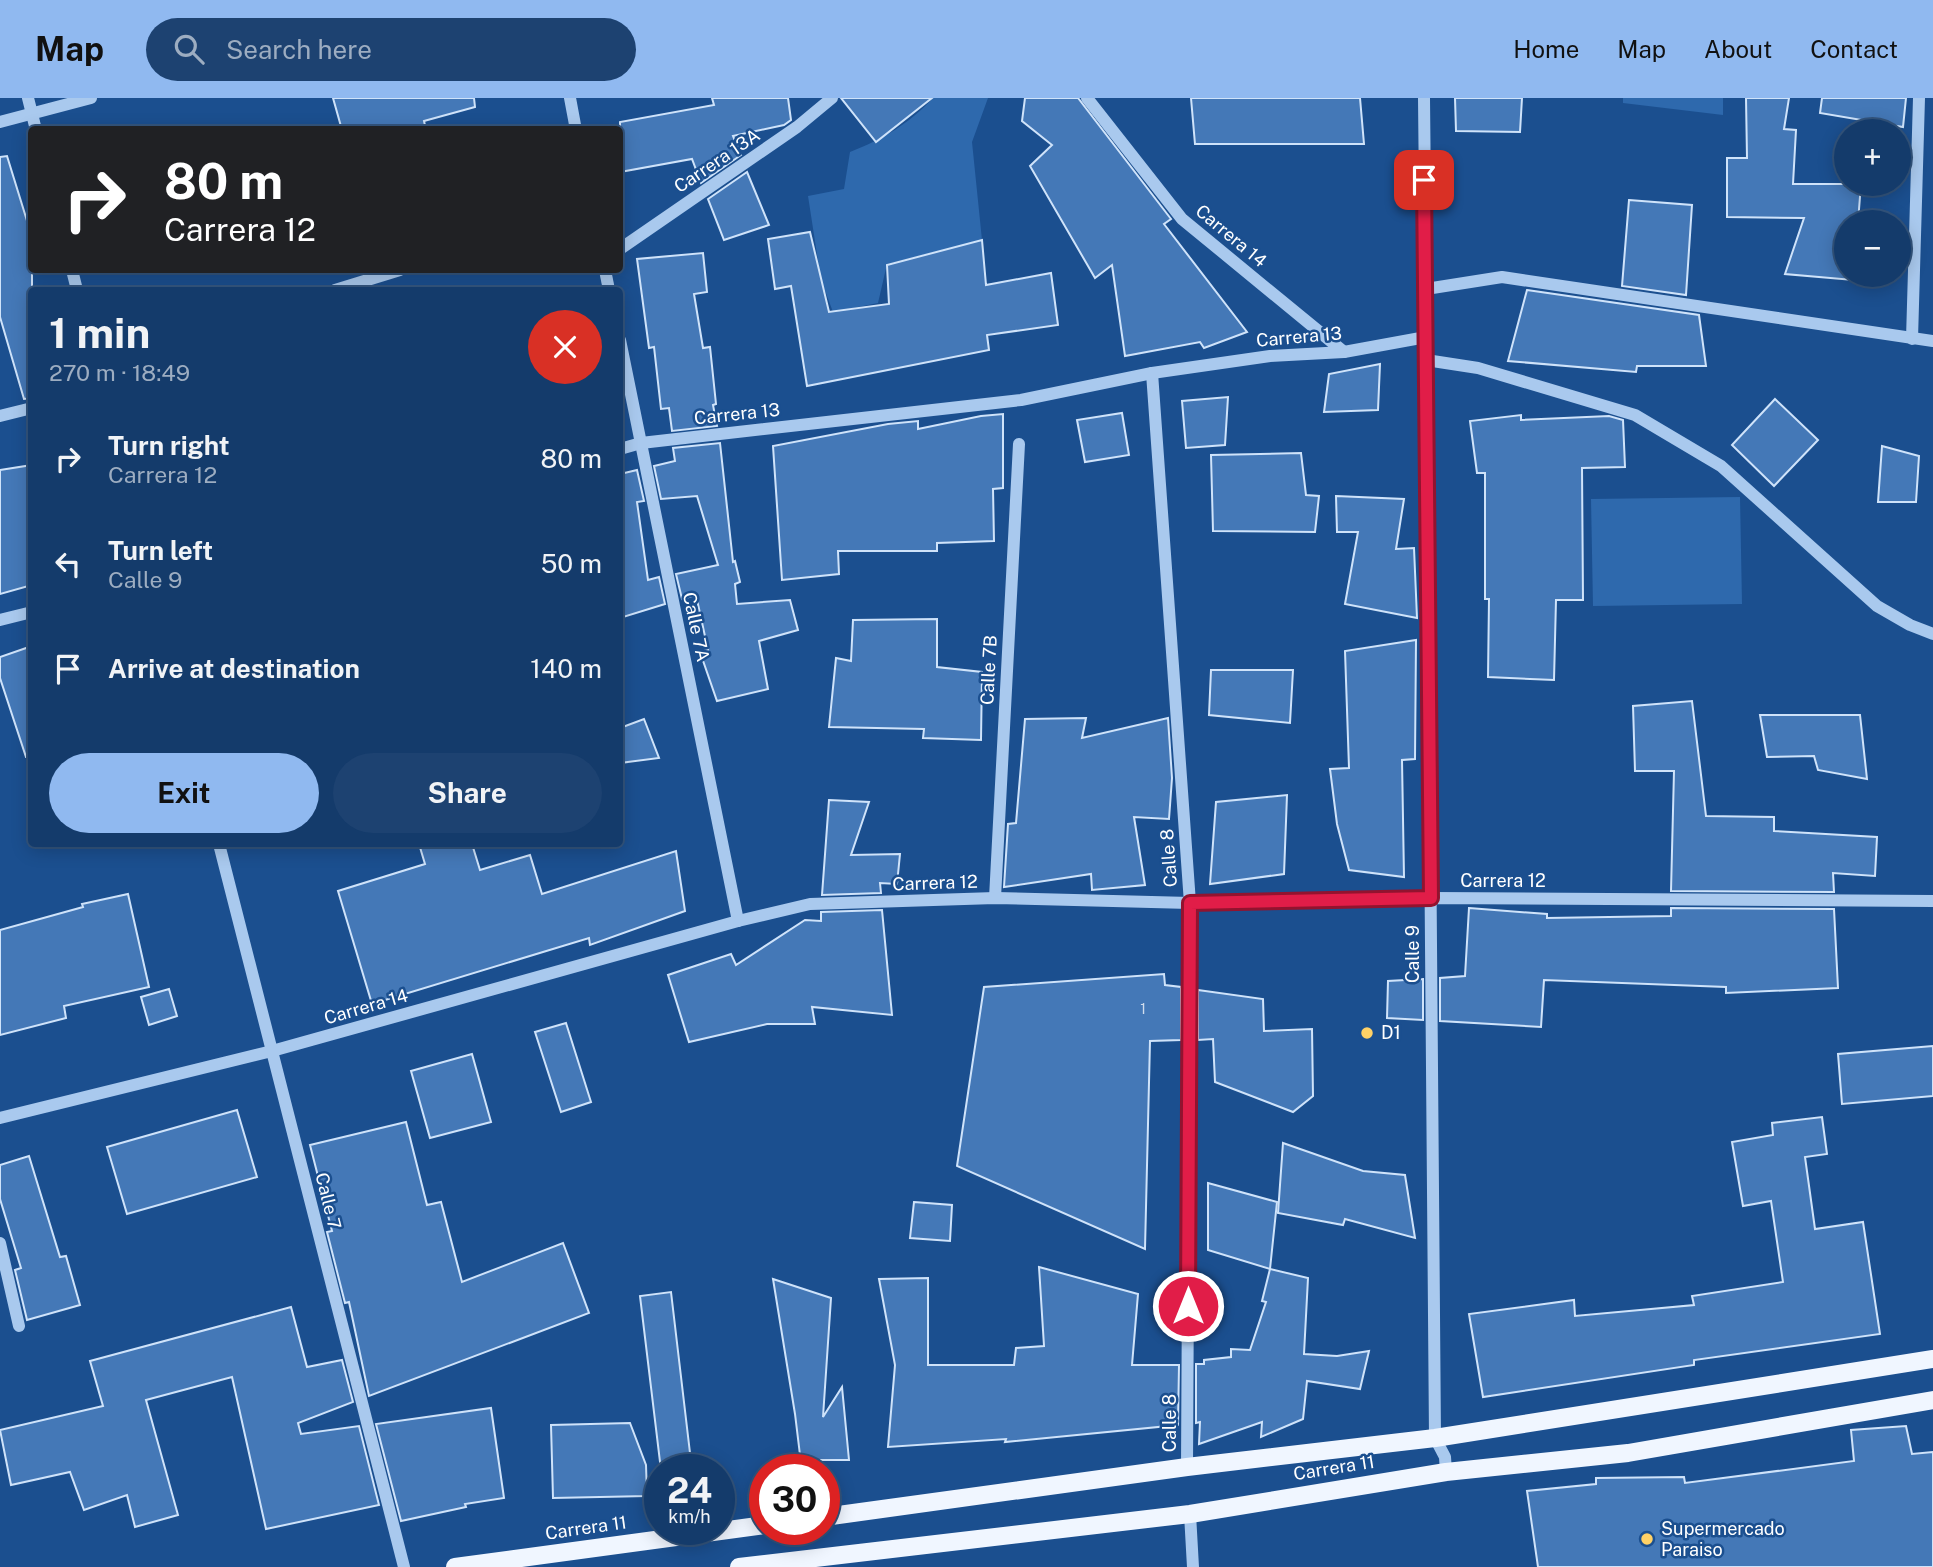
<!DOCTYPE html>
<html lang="en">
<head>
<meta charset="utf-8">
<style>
	body { margin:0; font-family:"Public Sans",sans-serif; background:#1d4271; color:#f1f3f6; height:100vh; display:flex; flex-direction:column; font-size:26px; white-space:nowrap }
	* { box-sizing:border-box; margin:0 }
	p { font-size:23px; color:#9dadc1 }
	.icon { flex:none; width:38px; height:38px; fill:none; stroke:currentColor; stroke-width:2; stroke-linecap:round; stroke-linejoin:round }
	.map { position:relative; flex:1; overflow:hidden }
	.side { position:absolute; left:28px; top:189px; width:595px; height:560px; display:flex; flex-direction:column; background:#143b6b; border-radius:7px; box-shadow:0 4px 18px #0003,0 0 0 2px #33557e }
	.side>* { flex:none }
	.guide { position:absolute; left:28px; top:28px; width:595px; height:147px; border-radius:7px; box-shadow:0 4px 18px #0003,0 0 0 2px #33557e; background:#202124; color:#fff; overflow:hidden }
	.tools { position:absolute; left:1834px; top:21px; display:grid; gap:14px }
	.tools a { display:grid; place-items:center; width:77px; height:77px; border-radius:50%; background:#143b6b; box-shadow:0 4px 18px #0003,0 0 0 2px #33557e; font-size:35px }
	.speed { position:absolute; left:644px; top:1356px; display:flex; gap:14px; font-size:35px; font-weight:700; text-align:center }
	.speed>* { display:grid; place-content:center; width:91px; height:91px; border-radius:50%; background:#143b6b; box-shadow:0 4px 18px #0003,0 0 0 2px #33557e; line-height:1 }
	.speed small { font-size:18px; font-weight:400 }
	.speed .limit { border:10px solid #d22; background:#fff; color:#111 }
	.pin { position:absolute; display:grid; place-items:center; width:60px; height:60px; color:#fff; margin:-30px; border-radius:14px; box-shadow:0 4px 10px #0006 }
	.me { position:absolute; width:77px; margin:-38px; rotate:0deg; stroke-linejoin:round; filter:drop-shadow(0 0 5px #0008) }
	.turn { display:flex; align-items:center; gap:24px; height:147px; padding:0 21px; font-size:32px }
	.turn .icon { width:91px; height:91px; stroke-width:2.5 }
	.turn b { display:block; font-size:49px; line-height:60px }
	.round { display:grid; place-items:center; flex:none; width:74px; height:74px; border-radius:37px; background:#1d4271 }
	.overview { display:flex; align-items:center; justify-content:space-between; height:119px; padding:0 21px }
	h1 { font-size:42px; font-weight:700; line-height:52px }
	.action { display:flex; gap:14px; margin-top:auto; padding:14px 21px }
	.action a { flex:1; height:80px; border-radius:42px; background:#90b9f0; color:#111; font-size:28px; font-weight:700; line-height:80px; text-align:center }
	.action a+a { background:#1d4271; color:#f1f3f6 }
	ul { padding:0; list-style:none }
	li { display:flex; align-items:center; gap:21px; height:105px; padding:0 21px }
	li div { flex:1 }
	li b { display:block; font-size:26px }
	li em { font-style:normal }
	header { display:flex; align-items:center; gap:42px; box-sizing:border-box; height:98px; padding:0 35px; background:#90b9f0; color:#111 }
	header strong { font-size:33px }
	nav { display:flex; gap:38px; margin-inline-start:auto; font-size:24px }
	.search { width:490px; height:63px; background:#1d4271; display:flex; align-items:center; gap:18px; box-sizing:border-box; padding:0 24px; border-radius:38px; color:#9dadc1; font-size:26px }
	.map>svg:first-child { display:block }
</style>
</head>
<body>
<header>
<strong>Map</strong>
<div class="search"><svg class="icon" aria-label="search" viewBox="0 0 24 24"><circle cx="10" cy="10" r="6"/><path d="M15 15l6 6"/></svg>Search here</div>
<nav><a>Home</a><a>Map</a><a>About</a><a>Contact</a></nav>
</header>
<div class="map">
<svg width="1933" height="1469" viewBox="0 0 1933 1469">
	<rect width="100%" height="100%" fill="#1b4f8f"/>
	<g fill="#2e69ad">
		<path d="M 933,0 L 988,0 L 972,44 L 982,142 L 887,166 L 878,205 L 833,214 L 821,182 L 808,98 L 844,91 L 850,54 C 883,41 909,26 933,0 Z"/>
		<polygon points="1623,0 1723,0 1723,17 1623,5"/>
		<polygon points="1740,399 1742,506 1593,508 1591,401"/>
	</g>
	<g fill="#4478b7" stroke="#cfe3fa" stroke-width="2">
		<polygon points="333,0 474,0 475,9 424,23 426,32 342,32"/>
		<polygon points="712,0 788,0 791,22 784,27 733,38 741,57 701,85 692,61 620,74 620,24 714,7"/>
		<polygon points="841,0 932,0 876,44"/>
		<polygon points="1025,0 1078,0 1171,121 1164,126 1247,234 1204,250 1200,244 1125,258 1112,167 1095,180 1030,68 1052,47 1022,23"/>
		<polygon points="1191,0 1360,0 1364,46 1195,46"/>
		<polygon points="1455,0 1522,0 1520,34 1456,33"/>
		<polygon points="1746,0 1789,0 1784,31 1796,32 1793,86 1861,86 1858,124 1846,124 1846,177 1854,177 1853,182 1785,176 1804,120 1727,119 1727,60 1747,60"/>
		<polygon points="1822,0 1906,0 1903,29 1820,15"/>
		<polygon points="7,58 32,139 32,300 24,301 0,219 0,59"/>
		<polygon points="747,74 769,127 724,142 708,101"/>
		<polygon points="1629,102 1692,107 1686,197 1622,188"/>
		<polygon points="810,134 829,214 889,206 887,167 982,142 986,187 1051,175 1058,227 987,237 989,252 807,288 791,188 775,191 768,141"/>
		<polygon points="703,155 707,194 694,196 703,250 710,249 716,306 713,307 717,328 672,333 669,310 661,311 654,249 649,250 637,161"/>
		<polygon points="1527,192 1699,217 1706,268 1637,268 1636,274 1508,263"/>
		<polygon points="1380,266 1378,312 1324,314 1329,276"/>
		<polygon points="1228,299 1225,347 1186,350 1182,303"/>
		<polygon points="1775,301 1818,342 1774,388 1732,347"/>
		<polygon points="1122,315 1129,357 1085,364 1077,322"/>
		<polygon points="1003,316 1003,390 993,391 994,443 937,445 937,453 838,453 839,476 782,482 773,348 888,326 918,323 918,331 981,318"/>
		<polygon points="1521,317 1521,322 1609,318 1623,322 1625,369 1582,370 1583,502 1556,502 1554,582 1488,579 1489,501 1485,501 1485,375 1477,375 1470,323"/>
		<polygon points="720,345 733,464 735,463 740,484 735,486 737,506 790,502 798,532 759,543 768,591 717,603 700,554 708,552 696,497 682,501 676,476 718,467 697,398 661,401 654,368 675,363 673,350"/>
		<polygon points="1882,348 1919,358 1916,404 1878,404"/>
		<polygon points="1301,355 1306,397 1319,398 1315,434 1213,433 1211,357"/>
		<polygon points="32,367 32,487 0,496 0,372"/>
		<polygon points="637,372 644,403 637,404 648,482 659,479 665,506 620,520 620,376"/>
		<polygon points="1336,398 1404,401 1396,451 1414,450 1417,520 1345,506 1358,434 1337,434"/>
		<polygon points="937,521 937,569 982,574 981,642 923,640 924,631 829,629 836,560 851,563 853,522"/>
		<polygon points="1416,542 1415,661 1402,662 1404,779 1349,772 1337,726 1330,671 1349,670 1345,553"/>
		<polygon points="32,548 32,659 26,659 0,580 0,559"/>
		<polygon points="1211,572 1293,572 1290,625 1209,617"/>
		<polygon points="1692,603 1706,718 1774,719 1774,733 1877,739 1875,778 1833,775 1834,794 1671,793 1674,673 1635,673 1633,608"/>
		<polygon points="1760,617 1860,617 1867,681 1818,672 1814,658 1767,659"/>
		<polygon points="1086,620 1082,640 1168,620 1172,680 1169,721 1134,719 1145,787 1092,792 1091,776 1004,789 1008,726 1016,725 1025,621"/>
		<polygon points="644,621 659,660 620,665 620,630"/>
		<polygon points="1287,697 1284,776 1210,786 1216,704"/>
		<polygon points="829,702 869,704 851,757 900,756 897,786 880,785 881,795 822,797"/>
		<polygon points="419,746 472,746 480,772 530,757 542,796 676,753 685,813 590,847 589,840 372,906 338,793 425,766"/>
		<polygon points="128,796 149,889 64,908 66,920 0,937 0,832 83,809 82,806"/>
		<polygon points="1469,810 1547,816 1547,820 1671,818 1671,810 1834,811 1838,890 1726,895 1726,889 1544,882 1541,929 1440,923 1440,880 1465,878"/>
		<polygon points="882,812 892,917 812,909 815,926 767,926 689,944 668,877 731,856 736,867 805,822 821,823 821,814"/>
		<polygon points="1164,876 1165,887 1181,889 1181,942 1150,943 1145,1151 957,1068 984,889"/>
		<polygon points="1423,881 1423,922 1387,920 1388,883"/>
		<polygon points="169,891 177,918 149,927 141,899"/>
		<polygon points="1198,892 1263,901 1264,933 1312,931 1313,998 1293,1014 1215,984 1213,941 1198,942"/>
		<polygon points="566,925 591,1004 561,1014 535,934"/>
		<polygon points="1933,948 1933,998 1842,1006 1838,956"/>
		<polygon points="472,956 491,1024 430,1040 411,973"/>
		<polygon points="237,1012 257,1079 127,1116 107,1049"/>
		<polygon points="1822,1019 1827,1056 1805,1059 1815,1131 1863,1124 1880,1236 1694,1262 1694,1267 1483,1299 1469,1216 1574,1202 1575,1218 1694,1207 1692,1198 1783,1184 1771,1103 1743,1108 1732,1044 1773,1037 1772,1025"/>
		<polygon points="406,1024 427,1107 441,1104 462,1184 563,1145 589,1215 369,1298 349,1204 345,1205 327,1134 332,1133 310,1047"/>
		<polygon points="1283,1045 1363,1073 1405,1077 1415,1140 1345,1121 1343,1127 1278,1115"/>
		<polygon points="29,1058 60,1159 66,1158 80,1207 27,1222 15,1172 21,1170 0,1101 0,1067"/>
		<polygon points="1208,1085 1277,1104 1270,1171 1208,1152"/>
		<polygon points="914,1104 952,1107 950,1143 910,1140"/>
		<polygon points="1039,1169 1138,1196 1132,1267 1179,1267 1178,1327 1005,1344 1006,1341 888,1349 895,1267 879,1181 928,1180 928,1267 1014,1267 1016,1250 1044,1248"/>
		<polygon points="1270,1171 1308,1180 1304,1256 1337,1258 1369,1253 1360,1291 1307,1283 1303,1321 1261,1339 1262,1324 1199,1346 1200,1324 1196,1325 1196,1266 1204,1266 1204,1262 1231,1259 1231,1251 1250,1252 1266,1204 1262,1203"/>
		<polygon points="773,1181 831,1200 823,1319 842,1289 849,1362 821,1362 820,1372 802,1372 801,1363 797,1363 800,1357 795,1316"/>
		<polygon points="671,1194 692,1372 661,1372 640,1198"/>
		<polygon points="291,1209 307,1269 342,1262 353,1304 298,1325 301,1336 359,1328 379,1407 266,1431 232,1279 146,1302 178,1417 135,1429 127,1397 84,1412 70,1374 11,1387 0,1332 103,1308 90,1263"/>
		<polygon points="491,1310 504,1400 465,1406 466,1409 401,1423 376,1326"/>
		<polygon points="630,1325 646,1367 647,1398 553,1400 551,1327"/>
		<polygon points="1906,1328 1912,1356 1933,1354 1933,1469 1538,1469 1527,1393 1596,1386 1596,1380 1684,1379 1685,1385 1854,1363 1851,1332"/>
	</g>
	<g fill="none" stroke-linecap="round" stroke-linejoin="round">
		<g stroke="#a9c9ee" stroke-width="12">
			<polyline points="28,0 36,32"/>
			<polyline points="570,0 576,32"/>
			<polyline points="1087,0 1182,121 1344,254"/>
			<polyline points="1424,0 1426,196"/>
			<polyline points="0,24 91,0"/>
			<polyline points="620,151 797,29 832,0"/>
			<polyline points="72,172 77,192"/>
			<polyline points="605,172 609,192"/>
			<polyline points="335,192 400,172"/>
			<polyline points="1426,231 1435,1340 1445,1359 1446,1374"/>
			<polyline points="1912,241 1919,0"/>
			<polyline points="620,242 738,823"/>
			<polyline points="1426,262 1478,270 1635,317 1721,368 1877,508 1910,527 1933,536"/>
			<polyline points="1152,275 1190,805 1187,1369"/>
			<polyline points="0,318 32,310"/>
			<polyline points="620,351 641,345 1021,302 1152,275 1270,258 1344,254 1426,239 1426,191 1502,179 1933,243"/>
			<polyline points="0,522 32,514"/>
			<polyline points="219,746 404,1469"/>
			<polyline points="995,800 1019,346"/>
			<polyline points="0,1020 272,953 738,823 810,806 995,800 1190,805 1431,800 1933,803"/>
			<polyline points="0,1145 19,1228"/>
			<polyline points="1190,1416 1193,1469"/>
		</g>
		<g stroke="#f0f6ff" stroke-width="18">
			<polyline points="824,1419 1187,1369 1435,1340 1933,1261"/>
			<polyline points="455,1469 765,1427"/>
			<polyline points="739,1469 1190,1416 1446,1374 1628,1355 1933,1302"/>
		</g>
	</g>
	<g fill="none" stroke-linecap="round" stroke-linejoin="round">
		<g stroke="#92132f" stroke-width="18">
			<polyline id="route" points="1188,1208 1190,805 1431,800 1424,82"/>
		</g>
		<use href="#route" stroke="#e11d48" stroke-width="12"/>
	</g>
	<g fill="#ffd166" stroke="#1b4f8f" stroke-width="2.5">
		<circle cx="1367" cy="935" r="7"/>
		<circle cx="1647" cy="1441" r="7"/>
	</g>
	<g text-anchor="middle" stroke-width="5" stroke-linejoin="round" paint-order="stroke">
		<g font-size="14" fill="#d0dded">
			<text x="1143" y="916">1</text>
		</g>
		<g font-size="18" fill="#fff" stroke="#1b4f8f">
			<text transform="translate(717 63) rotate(-34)" y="6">Carrera 13A</text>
			<text transform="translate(1231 138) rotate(40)" y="6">Carrera 14</text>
			<text transform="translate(1299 239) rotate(-5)" y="6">Carrera 13</text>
			<text transform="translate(737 316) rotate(-6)" y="6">Carrera 13</text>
			<text transform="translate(696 529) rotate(78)" y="6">Calle 7A</text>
			<text transform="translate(989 572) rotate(-87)" y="6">Calle 7B</text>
			<text transform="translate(1169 760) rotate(-94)" y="6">Calle 8</text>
			<text x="1503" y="789">Carrera 12</text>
			<text transform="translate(935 785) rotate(-2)" y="6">Carrera 12</text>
			<text transform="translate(1413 856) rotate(-90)" y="6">Calle 9</text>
			<text transform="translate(366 909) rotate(-16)" y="6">Carrera 14</text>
			<text transform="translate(328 1103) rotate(76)" y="6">Calle 7</text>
			<text transform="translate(1170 1325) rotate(-90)" y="6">Calle 8</text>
			<text transform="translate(1334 1370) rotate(-9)" y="6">Carrera 11</text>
			<text transform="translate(586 1430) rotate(-8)" y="6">Carrera 11</text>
		</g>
		<g font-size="18" fill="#fff" stroke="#1b4f8f" text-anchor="start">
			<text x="1381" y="941">D1</text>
			<text x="1661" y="1437">Supermercado<tspan x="1661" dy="21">Paraiso</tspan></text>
		</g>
	</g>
</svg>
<div class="tools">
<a>+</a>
<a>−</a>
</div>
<div class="speed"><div>24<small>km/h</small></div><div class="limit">30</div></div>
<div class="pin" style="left:1424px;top:82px;background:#d93025"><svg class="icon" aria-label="arrive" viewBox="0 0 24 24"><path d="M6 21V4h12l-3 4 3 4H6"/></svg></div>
<svg class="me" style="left:1188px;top:1208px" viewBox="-20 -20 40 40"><circle r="17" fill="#e11d48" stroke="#fff" stroke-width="3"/><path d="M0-11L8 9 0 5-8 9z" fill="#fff"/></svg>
<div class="guide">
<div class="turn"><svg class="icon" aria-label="right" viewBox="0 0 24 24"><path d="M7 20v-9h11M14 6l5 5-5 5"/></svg><div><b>80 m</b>Carrera 12</div></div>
</div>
<section class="side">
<div class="overview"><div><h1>1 min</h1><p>270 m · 18:49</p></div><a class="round" style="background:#d93025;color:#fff"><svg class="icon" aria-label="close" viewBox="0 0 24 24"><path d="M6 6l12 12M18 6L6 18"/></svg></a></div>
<ul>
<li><svg class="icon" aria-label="right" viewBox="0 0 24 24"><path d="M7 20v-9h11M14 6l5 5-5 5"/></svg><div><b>Turn right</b><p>Carrera 12</p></div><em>80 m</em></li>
<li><svg class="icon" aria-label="left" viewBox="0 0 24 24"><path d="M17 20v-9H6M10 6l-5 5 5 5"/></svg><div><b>Turn left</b><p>Calle 9</p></div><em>50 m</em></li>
<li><svg class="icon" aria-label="arrive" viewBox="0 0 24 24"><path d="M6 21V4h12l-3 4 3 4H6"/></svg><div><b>Arrive at destination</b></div><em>140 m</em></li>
</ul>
<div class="action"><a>Exit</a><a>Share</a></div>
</section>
</div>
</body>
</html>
